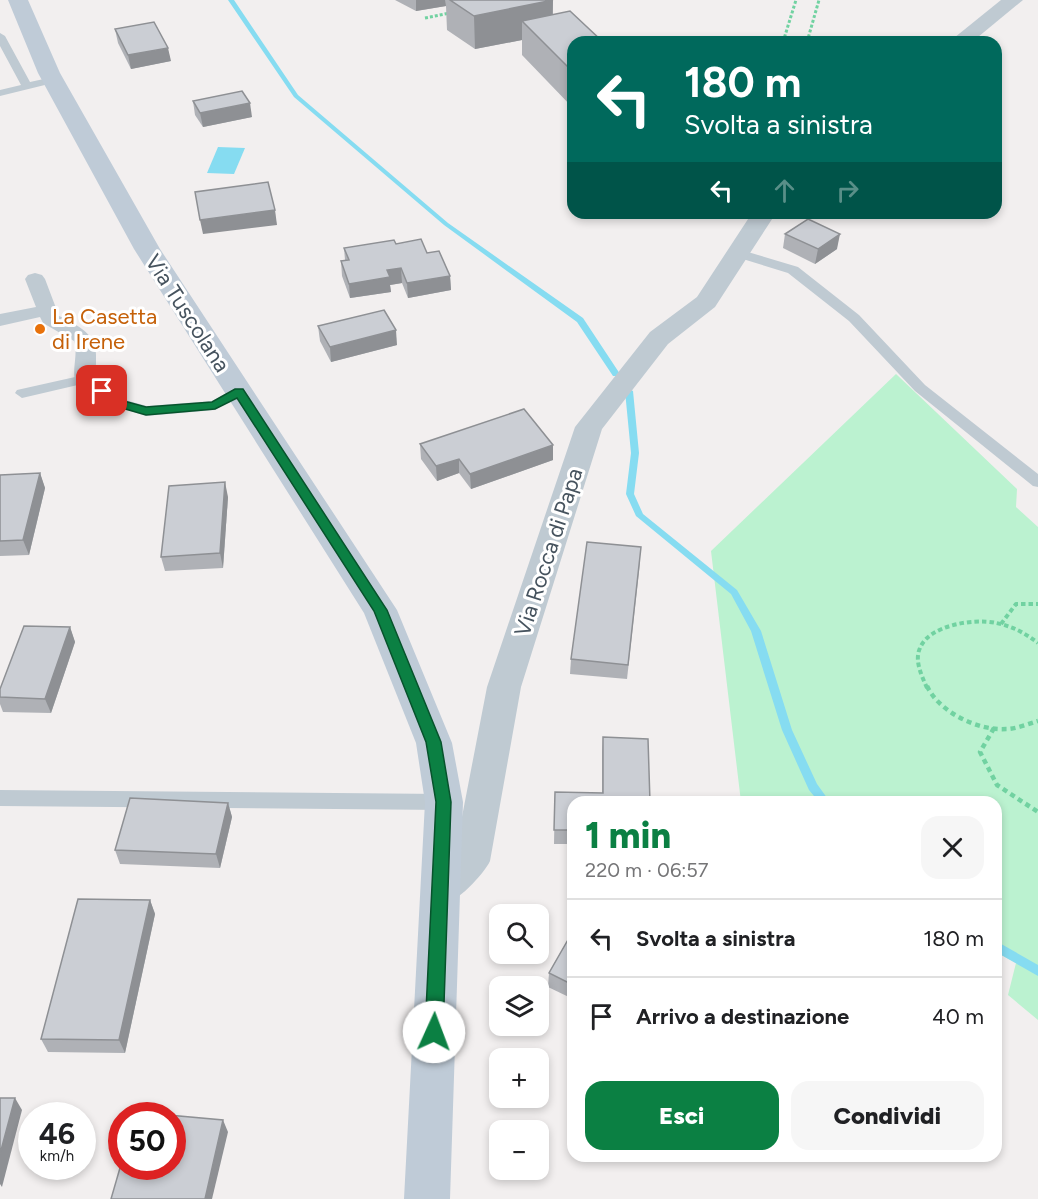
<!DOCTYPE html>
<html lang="it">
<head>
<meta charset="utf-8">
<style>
	body { margin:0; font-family:Figtree,sans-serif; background:#f6f6f6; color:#202124; height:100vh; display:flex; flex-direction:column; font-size:22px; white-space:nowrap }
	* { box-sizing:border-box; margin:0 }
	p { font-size:20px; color:#757577 }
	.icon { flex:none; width:33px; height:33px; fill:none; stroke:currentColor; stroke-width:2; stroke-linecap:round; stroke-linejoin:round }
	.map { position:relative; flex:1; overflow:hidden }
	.details { position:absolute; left:567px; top:796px; width:435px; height:366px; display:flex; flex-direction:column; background:#fff; border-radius:18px; box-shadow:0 3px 9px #0003 }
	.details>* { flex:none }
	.hud { position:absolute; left:567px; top:36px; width:435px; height:183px; border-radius:18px; box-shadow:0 3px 9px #0003; background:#00695c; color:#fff; overflow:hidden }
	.tools { position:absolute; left:489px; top:904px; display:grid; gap:12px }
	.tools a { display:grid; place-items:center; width:60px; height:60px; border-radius:12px; background:#fff; box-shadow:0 3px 9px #0003; font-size:30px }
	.speed { position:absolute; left:18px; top:1102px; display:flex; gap:12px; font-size:30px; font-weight:700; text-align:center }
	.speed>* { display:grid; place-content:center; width:78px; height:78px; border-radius:50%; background:#fff; box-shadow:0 3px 9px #0003; line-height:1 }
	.speed small { font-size:15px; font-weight:400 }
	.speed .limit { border:9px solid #d22; background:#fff; color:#111 }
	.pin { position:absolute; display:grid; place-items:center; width:51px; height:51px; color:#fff; margin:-26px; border-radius:12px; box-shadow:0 3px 9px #0006 }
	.me { position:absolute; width:66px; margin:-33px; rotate:2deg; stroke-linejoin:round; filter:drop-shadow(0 0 4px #0008) }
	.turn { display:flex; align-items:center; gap:21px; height:126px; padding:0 18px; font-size:27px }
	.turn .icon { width:78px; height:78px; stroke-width:2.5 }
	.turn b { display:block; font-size:42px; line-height:51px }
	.lanes { display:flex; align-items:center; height:57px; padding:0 18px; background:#0003; justify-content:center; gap:30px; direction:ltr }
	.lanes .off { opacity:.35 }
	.round { display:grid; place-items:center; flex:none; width:63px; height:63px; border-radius:18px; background:#f6f6f6 }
	.summary { display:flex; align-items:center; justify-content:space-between; height:102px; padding:0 18px }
	h1 { font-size:36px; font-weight:800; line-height:45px; color:#0b8043 }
	.action { display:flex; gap:12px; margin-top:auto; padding:12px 18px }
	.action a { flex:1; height:69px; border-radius:18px; background:#0b8043; color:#fff; font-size:24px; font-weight:800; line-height:69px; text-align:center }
	.action a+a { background:#f6f6f6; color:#202124 }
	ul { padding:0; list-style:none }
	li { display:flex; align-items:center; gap:18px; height:78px; padding:0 18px; border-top:2px solid #e0e0e0 }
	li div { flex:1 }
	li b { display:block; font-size:22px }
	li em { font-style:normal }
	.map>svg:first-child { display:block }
</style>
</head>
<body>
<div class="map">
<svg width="1038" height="1199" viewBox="0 0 1038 1199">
	<rect width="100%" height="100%" fill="#f2efef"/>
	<polygon fill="#bbf2d0" points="896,374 1017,489 1016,507 1038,527 1038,1020 1008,995 1016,963 996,952 996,802 741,802 711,551"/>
	<polygon fill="#86dcf1" points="218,147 245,148 234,174 207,173"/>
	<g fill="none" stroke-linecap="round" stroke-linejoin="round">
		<g fill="#86dcf1" fill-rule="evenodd">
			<polygon points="228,0 234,0 298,95 448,223 583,318 620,374 619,376 613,376 577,322 444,225 294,97"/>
			<polygon points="626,389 629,389 633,391 639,453 634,494 643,514 737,590 761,631 792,730 817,784 830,802 819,802 809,790 782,730 751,631 731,594 636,516 626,494 631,453 625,391"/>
			<polygon points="996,941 1038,965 1038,976 996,952"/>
		</g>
		<g stroke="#71d2a1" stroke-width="3" stroke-dasharray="3 2" stroke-linecap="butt">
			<polyline points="425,18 450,13"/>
			<polyline points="783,42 796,0"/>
			<polyline points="807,42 819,0"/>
		</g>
		<g stroke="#71d2a1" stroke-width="4" stroke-dasharray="4.5 3" stroke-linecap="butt">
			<polyline points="1001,624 1016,604 1038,604"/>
			<path d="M 927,688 C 922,676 914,661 920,648 C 929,625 975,618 996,623 C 1012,626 1025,633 1038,643"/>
		</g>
		<g stroke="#71d2a1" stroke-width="4.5" stroke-dasharray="5 4" stroke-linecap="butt">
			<path d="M 927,686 C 939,712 978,731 1006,729 C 1016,729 1028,724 1038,721"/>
			<polyline points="994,728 980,752 997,785 1038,812"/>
		</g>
		<g fill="#bfcad2" fill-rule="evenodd">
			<polygon points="0,33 5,36 30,82 53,77 58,80 57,82 0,96 0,90 21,85 0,46"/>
			<polygon points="738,249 798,267 859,315 925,385 1038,474 1038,487 1033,486 915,391 849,321 788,273 733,256 732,253"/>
			<polygon points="84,375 125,400 147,406 212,401 239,386 246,391 215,410 146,416 115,406 82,384 22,398 15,393 17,390"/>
			<polygon points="0,790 444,794 451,797 453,802 451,807 444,810 0,806"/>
		</g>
		<path fill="#bfcad2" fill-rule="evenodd" d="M 35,273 L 42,275 L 45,279 L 59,316 C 79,326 98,334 96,360 C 96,368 96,377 91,384 L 84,385 L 77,384 C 70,373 79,355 74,341 L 43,323 L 40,317 L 0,326 L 0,314 L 36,307 L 25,279 L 28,275 Z"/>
		<g fill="#bfcad2" fill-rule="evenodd">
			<polygon points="1001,0 1023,0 972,42 949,42"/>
			<path d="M 752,213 L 776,213 L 715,307 L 668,344 L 602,429 L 521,687 L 490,861 C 484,874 456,904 441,905 C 437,905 431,902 427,900 L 421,889 L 427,878 L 455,853 L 487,687 L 575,427 L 650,332 L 697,297 Z"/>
		</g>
		<polygon fill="#bfcbd7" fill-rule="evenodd" points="8,0 28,0 60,73 160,249 397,610 452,743 463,802 450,1199 404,1199 425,802 416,743 364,613 134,249 38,73"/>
	</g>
	<g fill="#afb1b6">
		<polygon points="395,0 553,0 553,14 573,42 573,108 522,55 522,40 475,49 447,30 446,6 416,11"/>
		<polygon points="115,29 171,61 131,69 118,43"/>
		<polygon points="193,101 252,117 203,127 195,115"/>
		<polygon points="702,213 720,213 717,217"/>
		<polygon points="785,234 837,249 815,264 783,248"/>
		<polygon points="396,244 427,253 450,276 451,290 408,298 402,283 390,285 391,292 350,298 342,276 341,261 345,260 344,248"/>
		<polygon points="318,326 397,345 331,362 320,341"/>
		<polygon points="420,444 553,445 553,460 471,489 459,473 437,481 421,459"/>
		<polygon points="40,473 45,488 29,555 0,556 0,475"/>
		<polygon points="228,497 223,568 165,571 161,557"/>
		<polygon points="640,562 627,679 570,674 571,659"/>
		<polygon points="70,627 75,642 51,713 3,712 0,704 0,689"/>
		<polygon points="603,737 650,802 573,802 573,844 554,844 555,792 602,793 602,752"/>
		<polygon points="228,803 232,817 220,868 120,864 115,850"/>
		<polygon points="150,900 155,914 125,1053 48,1052 41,1039"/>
		<polygon points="573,931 573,999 548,987 549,973"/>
	</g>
	<g fill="#8e9094">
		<polygon points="416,0 445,0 446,6 416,11"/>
		<polygon points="553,0 552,33 522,21 522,40 475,49 474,16"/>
		<polygon points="168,48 171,61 131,69 128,55"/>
		<polygon points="250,103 252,117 203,127 200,113"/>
		<polygon points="275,210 277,225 203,234 200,220"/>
		<polygon points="840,234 837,249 815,264 818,249"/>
		<polygon points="401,268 402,283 390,285 391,292 350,298 349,284 387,270"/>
		<polygon points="450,276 451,290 408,298 407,283"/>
		<polygon points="396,330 397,345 331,362 330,347"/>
		<polygon points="553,445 553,460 471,489 470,474"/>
		<polygon points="459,459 459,473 437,481 436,466"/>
		<polygon points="40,473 45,488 29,555 23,540"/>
		<polygon points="225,482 228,497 223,568 220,553"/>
		<polygon points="70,627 75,642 51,713 45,699"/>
		<polygon points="228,803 232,817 220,868 216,854"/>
		<polygon points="150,900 155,914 125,1053 119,1040"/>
		<polygon points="15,1098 22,1110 2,1187 0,1184 0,1154"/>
		<polygon points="223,1120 228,1132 212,1199 205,1199"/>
	</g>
	<g fill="#cbced4" stroke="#8e9094" stroke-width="1.5">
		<polygon points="450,0 553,0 474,16"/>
		<polygon points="570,11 603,42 573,42 573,72 522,21"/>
		<polygon points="154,22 168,48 128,55 115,29"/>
		<polygon points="242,91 250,103 200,113 193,101"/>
		<polygon points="268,182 275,210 200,220 195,192"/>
		<polygon points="808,219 840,234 818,249 785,234"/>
		<polygon points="421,239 427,253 439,251 450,276 407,283 401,268 387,270 390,277 349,284 341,261 349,260 344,248 394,240 396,244"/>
		<polygon points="384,310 396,330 330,347 318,326"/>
		<polygon points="524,409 553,445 470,474 459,459 436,466 420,444"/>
		<polygon points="40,473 23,540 0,541 0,475"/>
		<polygon points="225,482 220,553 161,557 169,486"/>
		<polygon points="587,542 641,547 628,665 571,659"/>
		<polygon points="24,626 70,627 45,699 0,697 0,689"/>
		<polygon points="603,737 648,739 650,802 573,802 573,830 554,830 555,792 603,793"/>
		<polygon points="130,798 228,803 216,854 115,850"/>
		<polygon points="78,899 150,900 119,1040 41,1039"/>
		<polygon points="573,931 573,985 549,973"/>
		<polygon points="0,1098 15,1098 0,1154"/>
		<polygon points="135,1112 223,1120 205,1199 111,1199 122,1161 122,1167 172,1167 172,1116 134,1116"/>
	</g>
	<polygon fill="#0b8043" stroke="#07532c" stroke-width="1.5" points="102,388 124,401 146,407 212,402 235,389 243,389 387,610 441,742 451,802 443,1032 440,1038 434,1040 428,1038 425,1032 436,802 426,742 374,611 237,398 215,409 146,415 115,406 98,394 96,391"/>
	<circle fill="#e8710a" stroke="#fff" stroke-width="2" cx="40" cy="329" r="6"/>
	<g text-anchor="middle" stroke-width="6" stroke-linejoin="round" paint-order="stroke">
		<g font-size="22" fill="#46535e" stroke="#fff">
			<text transform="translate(188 313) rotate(57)" y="8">Via Tuscolana</text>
			<text transform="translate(548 552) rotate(-72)" y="8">Via Rocca di Papa</text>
		</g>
		<g font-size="22" fill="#c56008" stroke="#fff" text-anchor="start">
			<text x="52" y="324">La Casetta<tspan x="52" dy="25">di Irene</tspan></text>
		</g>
	</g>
</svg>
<div class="tools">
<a><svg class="icon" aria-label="search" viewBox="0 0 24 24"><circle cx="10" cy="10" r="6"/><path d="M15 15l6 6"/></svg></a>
<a><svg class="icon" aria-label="layers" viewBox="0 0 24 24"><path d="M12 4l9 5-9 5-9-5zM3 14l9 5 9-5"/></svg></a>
<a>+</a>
<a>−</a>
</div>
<div class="speed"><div>46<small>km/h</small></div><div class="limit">50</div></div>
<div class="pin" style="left:102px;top:391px;background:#d93025"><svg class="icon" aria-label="arrive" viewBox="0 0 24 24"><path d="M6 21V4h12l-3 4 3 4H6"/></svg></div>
<svg class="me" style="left:434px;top:1032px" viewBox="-20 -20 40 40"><circle r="19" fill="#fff"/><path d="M0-13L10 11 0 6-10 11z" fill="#0b8043"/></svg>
<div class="hud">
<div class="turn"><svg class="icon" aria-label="left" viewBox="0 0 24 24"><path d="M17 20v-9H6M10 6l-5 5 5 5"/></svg><div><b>180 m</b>Svolta a sinistra</div></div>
<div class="lanes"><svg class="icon" aria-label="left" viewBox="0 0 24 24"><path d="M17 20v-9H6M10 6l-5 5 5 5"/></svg><svg class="icon off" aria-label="ahead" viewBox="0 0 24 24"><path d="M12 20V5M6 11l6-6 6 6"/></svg><svg class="icon off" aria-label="right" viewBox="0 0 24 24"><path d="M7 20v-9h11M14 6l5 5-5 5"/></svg></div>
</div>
<section class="details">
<div class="summary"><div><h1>1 min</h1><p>220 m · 06:57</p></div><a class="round"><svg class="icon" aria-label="close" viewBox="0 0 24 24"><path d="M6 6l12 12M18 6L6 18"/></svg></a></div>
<ul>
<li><svg class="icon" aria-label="left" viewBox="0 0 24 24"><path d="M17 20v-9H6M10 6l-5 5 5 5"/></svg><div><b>Svolta a sinistra</b></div><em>180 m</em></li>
<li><svg class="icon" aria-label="arrive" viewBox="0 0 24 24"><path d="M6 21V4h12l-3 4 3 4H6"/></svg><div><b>Arrivo a destinazione</b></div><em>40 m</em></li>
</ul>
<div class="action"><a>Esci</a><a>Condividi</a></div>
</section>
</div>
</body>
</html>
